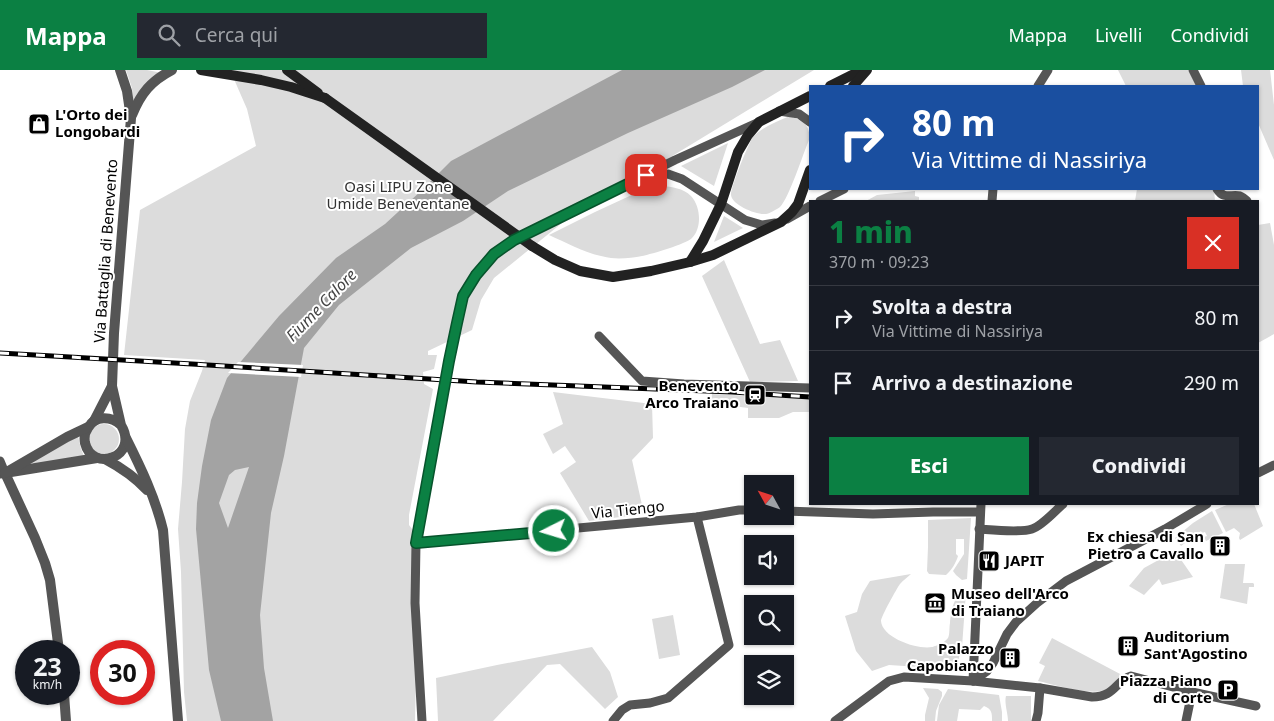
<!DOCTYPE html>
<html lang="it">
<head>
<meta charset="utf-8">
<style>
	body { margin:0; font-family:"Noto Sans",sans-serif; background:#242831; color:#f1f3f6; height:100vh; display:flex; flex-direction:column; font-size:19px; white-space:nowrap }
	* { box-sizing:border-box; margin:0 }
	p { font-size:16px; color:#9ea1a6 }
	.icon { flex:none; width:28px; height:28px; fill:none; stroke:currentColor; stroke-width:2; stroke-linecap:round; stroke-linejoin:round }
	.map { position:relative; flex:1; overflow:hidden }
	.sheet { position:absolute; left:809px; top:130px; width:450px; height:305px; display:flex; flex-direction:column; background:#171b24; border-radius:0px; box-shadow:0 1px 4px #0004 }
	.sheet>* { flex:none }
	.banner { position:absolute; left:809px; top:15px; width:450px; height:105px; border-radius:0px; box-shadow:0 1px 4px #0004; background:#1a4fa0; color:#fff; overflow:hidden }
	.needle { width:32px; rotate:310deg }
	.buttons { position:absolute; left:744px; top:405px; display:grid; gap:10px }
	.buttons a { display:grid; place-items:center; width:50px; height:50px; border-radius:0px; background:#171b24; box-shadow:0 1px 4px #0004; font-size:25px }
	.speed { position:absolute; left:15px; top:570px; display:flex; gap:10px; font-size:25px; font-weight:700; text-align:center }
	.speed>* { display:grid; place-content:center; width:65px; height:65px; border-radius:50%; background:#171b24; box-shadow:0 1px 4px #0004; line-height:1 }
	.speed small { font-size:12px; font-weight:400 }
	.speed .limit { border:8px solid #d22; background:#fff; color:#111 }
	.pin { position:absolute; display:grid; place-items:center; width:42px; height:42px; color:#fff; margin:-21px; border-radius:10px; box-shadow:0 2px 8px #0006 }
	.me { position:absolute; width:55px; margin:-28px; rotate:265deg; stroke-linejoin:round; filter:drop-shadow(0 0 4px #0008) }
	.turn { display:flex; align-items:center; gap:18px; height:105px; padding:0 20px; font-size:22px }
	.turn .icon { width:65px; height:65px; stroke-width:2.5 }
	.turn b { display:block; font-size:35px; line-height:42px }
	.round { display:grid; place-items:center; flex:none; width:52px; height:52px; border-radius:0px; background:#242831 }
	.overview { display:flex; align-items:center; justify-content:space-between; height:85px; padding:0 20px }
	h1 { font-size:30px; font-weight:800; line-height:38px; color:#0b8043 }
	.primary-button { display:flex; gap:10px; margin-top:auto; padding:10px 20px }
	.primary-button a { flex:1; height:58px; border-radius:0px; background:#0b8043; color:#fff; font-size:20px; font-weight:800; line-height:58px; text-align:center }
	.primary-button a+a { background:#242831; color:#f1f3f6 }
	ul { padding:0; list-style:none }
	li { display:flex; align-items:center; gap:15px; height:65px; padding:0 20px; border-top:1px solid #363941 }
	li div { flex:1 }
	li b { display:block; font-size:19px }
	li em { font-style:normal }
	header { display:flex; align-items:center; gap:30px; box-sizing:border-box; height:70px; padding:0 25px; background:#0b8043; color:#fff }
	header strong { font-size:24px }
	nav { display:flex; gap:28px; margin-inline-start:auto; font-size:18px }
	.search { width:350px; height:45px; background:#242831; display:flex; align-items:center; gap:12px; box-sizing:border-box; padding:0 18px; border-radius:0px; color:#9ea1a6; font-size:19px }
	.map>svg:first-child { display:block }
</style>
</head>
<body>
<header>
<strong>Mappa</strong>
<div class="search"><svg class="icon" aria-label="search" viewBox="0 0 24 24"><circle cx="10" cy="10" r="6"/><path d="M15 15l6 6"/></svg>Cerca qui</div>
<nav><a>Mappa</a><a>Livelli</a><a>Condividi</a></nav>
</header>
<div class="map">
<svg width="1274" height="651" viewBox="0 0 1274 651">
	<rect width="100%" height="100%" fill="#fff"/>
	<g fill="#dcdcdc">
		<polygon points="126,0 147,0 162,3 133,33 132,18"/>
		<polygon points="230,0 814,0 562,153 494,208 481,230 472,260 428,281 428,285 437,285 434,299 423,302 424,314 433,319 409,445 409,455 419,468 415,651 187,651 184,622 181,502 178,459 182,412 185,359 190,331 202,301 205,290 124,285 140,140 256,76 247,39"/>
		<polygon points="1118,0 1188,0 1197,16 1126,16"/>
		<polygon points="1241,0 1270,0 1274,35 1274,90 1258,53 1258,16 1243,16"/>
		<path d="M 790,46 C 803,51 811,55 809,70 C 803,84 789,128 780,137 C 777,139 769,144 766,144 C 756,145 732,135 731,125 C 730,119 749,72 753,67 C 762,57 778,51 790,46 Z"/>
		<polygon points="728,73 714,116 681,96"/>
		<path d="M 662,116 C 672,117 683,118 691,126 C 701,137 702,158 692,168 C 686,174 652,184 642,186 C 633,188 620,189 611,188 C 589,185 569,174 549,165 L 595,142 L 636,123 Z"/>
		<polygon points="1137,119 1214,119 1215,131 1135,131"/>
		<polygon points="915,121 915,126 919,127 919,131 866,131 877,125"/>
		<polygon points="724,146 743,158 714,172"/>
		<polygon points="1270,153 1274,175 1274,264 1258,273 1258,155"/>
		<polygon points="724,190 760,274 780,270 798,311 750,312 702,206"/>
		<polygon points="553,322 652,334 653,368 632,390 644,444 589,451 560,403 576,392 565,376 553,384 543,364 563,354"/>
		<polygon points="712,324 810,329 810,342 793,342 779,348 748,348 748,338 711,333"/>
		<circle cx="104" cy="369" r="15"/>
		<polygon points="78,366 81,379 84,386 34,395 33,393 35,390"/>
		<polygon points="1229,434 1254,434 1263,456 1240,470 1239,468 1240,463 1234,458 1226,462 1215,440"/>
		<polygon points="1212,441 1223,463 1206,471 1204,467 1207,466 1205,462 1202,463 1201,461 1181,476 1175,468 1193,453"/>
		<path d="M 971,448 L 967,509 L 962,510 L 956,505 L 953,501 L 964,484 L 964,469 L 956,469 L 956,484 L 958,486 C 956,493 951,501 946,505 L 929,504 L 927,501 L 928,477 L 928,450 Z"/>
		<polygon points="1175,481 1193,507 1162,515 1159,509 1144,525 1129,516 1144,498"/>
		<polygon points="1225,494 1245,494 1243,513 1253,513 1254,514 1254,517 1249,517 1247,534 1220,528"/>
		<path d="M 911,504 C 908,507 903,510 900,514 C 897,518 881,547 881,551 C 882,568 918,580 932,577 C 933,577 937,575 939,575 C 942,573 946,571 948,568 C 950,564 949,558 950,553 C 951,542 953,524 966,522 L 962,577 L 958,591 L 950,599 L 889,595 L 872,601 L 856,581 L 845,546 L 857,542 L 862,524 L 870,511 Z"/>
		<polygon points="673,545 680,585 659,589 652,549"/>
		<path d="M 1052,568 L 1122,605 C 1118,610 1115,617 1109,619 C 1092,627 1056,615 1038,611 L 1045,596 L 1039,593 Z"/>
		<polygon points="592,577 610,602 618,627 605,639 560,594 547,595 493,651 438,651 436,608 497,595"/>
		<polygon points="923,618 938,619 942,622 942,626 936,641 935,651 925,651 925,645 929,628"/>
		<path d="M 948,619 L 999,625 L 1002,642 L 1002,651 L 992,651 C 992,643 992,639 984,636 L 980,640 L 959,639 L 957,651 L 937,651 L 939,635 Z"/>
		<path d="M 1006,626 L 1031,626 L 1031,651 L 1008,651 C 1008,644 1004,632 1006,626 Z"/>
	</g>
	<path fill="#a3a3a3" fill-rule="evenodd" d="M 622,0 L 765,0 L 732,17 L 628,63 L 508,121 L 463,151 L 411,178 L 339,235 L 304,278 L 284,386 L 271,443 L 260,545 L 264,598 L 273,651 L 221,651 L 209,600 L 196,459 L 197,433 L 202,396 L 211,350 L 227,308 L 279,246 L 336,188 L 385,154 L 422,120 L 451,91 ZM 249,397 L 228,458 L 219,433 L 229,405 L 235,400 Z"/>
	<polygon fill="#fff" points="238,292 303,295 301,307 228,303"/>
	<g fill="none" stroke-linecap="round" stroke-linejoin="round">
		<g stroke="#555" stroke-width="9">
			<polyline points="1193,0 1201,16"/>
			<polyline points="1038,16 1048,0"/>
			<polyline points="779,41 799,44 810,52"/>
			<polyline points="649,105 668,104 682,109 745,150 762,155 775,153"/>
			<path d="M 1217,119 C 1224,130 1231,124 1240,126 C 1243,127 1245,129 1247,131"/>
			<polyline points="820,131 844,119"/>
			<polyline points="992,131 993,119"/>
			<polyline points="787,149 810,136"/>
			<polyline points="599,266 642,311 684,314 810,318"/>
			<polyline points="0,391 5,403 0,404"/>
			<polyline points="1258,403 1274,395"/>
			<polyline points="785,441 873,444 933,442 980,442"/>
			<path d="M 979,459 C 993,460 1020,463 1032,459 C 1042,456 1055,441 1063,434"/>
			<polyline points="416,473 697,447 739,440 752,440"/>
			<polyline points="973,611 987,601 993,593 1007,564 1016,552 1037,533 1066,511 1165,459 1207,434"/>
			<polyline points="973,611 981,434"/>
			<polyline points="422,651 415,533 416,473 449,291 463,226 476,205 494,185 514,170 675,90 759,52"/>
			<polyline points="613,651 622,640 630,635 650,633 668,628 729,575 697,447"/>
			<path d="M 835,651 L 889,611 L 904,607 L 973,611 L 1040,618 L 1092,627 C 1115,627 1115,611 1131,606 L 1192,622"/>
			<polyline points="1036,651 1038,643 1040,618"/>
			<polyline points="1186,651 1192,622 1256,636"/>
		</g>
		<g stroke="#555" stroke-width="10">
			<path d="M 120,0 L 127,21 L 131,48 L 114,263 L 112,316 L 121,355 C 140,387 92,403 85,373 C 84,368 85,362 88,358 C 95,345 111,346 121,355"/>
			<path d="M 132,45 C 141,23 151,11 172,0"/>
			<polyline points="94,351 112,316"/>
			<path d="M 126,368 C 141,398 155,427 163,460 L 178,651"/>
			<path d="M 105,389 C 122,398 134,406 147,420"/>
			<polyline points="11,402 97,388"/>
			<polyline points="5,403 35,468 45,493 50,510 59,581"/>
			<polyline points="5,403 67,367 88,357"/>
			<polyline points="64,624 66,651"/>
		</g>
		<g stroke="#222" stroke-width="10">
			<polyline points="201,0 261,10 291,17 325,28"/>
			<polyline points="287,0 318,23"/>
			<polyline points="830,16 862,0"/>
			<polyline points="853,16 867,0"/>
			<polyline points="532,176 555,190 580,201 613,207 651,201 690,192 713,185 781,152 792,142 798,134 810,100"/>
			<polyline points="690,192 703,171 721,134 738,82 748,65 759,52 810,26"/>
		</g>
		<g stroke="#000" stroke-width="5">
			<polyline id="rail" points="0,283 192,294 477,312 732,322 810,327"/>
		</g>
		<use href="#rail" stroke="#fff" stroke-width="3" stroke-dasharray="9" stroke-linecap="butt"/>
		<polyline stroke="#222" stroke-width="10" points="325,28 532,176"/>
	</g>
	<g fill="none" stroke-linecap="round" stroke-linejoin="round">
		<g stroke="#07532c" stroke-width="12">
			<polyline id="route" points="554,461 416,473 449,291 457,253 463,226 476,205 494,184 514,170 646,105"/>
		</g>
		<use href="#route" stroke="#0b8043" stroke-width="9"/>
	</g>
	<defs>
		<g id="shop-square" transform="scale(1.125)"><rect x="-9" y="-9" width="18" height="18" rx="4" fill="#000" stroke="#fff"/><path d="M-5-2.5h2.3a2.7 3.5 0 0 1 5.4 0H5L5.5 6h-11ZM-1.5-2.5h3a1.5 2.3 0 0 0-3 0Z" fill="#fff"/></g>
		<g id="station-square" transform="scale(1.125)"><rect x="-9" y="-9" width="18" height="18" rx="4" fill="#000" stroke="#fff"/><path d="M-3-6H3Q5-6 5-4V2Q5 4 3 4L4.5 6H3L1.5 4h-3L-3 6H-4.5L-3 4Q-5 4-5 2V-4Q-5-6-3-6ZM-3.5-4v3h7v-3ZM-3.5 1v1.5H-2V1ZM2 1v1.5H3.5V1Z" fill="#fff"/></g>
		<g id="building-square" transform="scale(1.125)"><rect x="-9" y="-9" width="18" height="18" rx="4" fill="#000" stroke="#fff"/><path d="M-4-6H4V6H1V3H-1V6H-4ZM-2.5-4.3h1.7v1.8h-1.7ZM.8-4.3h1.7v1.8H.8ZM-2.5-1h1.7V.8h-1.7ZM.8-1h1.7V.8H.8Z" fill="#fff"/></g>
		<g id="restaurant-square" transform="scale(1.125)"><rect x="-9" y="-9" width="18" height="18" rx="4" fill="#000" stroke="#fff"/><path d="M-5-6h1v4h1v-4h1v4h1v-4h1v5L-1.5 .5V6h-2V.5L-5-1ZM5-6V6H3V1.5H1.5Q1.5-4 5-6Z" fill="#fff"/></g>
		<g id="museum-square" transform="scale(1.125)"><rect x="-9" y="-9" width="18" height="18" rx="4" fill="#000" stroke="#fff"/><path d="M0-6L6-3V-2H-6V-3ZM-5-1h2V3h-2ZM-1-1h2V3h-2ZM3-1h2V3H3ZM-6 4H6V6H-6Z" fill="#fff"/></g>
		<g id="parking-square" transform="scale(1.125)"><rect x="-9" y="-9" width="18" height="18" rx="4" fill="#000" stroke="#fff"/><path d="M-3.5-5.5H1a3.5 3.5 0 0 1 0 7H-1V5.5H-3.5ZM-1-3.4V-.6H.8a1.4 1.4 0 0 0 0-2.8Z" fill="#fff"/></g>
	</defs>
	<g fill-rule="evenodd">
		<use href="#shop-square" x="39" y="54"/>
		<use href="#station-square" x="755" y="325"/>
		<use href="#building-square" x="1220" y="476"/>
		<use href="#restaurant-square" x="989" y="491"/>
		<use href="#museum-square" x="935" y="533"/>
		<use href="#building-square" x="1128" y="576"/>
		<use href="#building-square" x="1010" y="588"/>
		<use href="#parking-square" x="1228" y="620"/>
	</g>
	<g text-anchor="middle" stroke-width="4" stroke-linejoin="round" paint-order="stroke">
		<g font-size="15" font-weight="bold" fill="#000" stroke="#fff" text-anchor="start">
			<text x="55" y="50">L'Orto dei<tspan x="55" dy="17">Longobardi</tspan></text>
			<text x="739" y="321" text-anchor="end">Benevento<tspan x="739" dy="17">Arco Traiano</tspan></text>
			<text x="1204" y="472" text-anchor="end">Ex chiesa di San<tspan x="1204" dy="17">Pietro a Cavallo</tspan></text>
			<text x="1005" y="496">JAPIT</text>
			<text x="951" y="529">Museo dell'Arco<tspan x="951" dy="17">di Traiano</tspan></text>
			<text x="1144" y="572">Auditorium<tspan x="1144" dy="17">Sant'Agostino</tspan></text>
			<text x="994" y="584" text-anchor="end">Palazzo<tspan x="994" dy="17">Capobianco</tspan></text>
			<text x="1212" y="616" text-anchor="end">Piazza Piano<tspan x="1212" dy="17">di Corte</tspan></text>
		</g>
		<g font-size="15" fill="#333" stroke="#fff">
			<text x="398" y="122">Oasi LIPU Zone<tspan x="398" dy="17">Umide Beneventane</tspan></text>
		</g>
		<g font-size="15" fill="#000" stroke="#fff">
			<text transform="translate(106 181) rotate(-86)" y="5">Via Battaglia di Benevento</text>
			<text transform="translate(628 440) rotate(-6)" y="5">Via Tiengo</text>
		</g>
		<g font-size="16" font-style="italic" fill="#444" stroke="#fff">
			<text transform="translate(321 235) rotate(-46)" y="6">Fiume Calore</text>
		</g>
	</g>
</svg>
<div class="buttons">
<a><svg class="needle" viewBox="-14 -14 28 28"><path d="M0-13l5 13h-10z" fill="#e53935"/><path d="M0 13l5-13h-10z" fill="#9ea1a6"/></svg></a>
<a><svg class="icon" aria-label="sound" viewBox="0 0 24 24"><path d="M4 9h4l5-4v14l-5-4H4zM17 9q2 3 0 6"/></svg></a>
<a><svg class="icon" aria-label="search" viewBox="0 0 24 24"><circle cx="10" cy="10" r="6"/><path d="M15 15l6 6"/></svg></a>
<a><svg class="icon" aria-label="layers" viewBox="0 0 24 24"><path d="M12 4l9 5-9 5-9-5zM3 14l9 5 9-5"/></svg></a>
</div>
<div class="speed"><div>23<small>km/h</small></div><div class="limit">30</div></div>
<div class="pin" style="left:646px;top:105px;background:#d93025"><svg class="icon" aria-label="arrive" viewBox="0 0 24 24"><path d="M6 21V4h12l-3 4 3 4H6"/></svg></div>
<svg class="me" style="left:554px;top:461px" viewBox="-20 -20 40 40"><circle r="17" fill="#0b8043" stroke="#fff" stroke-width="3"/><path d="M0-11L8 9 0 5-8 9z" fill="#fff"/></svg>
<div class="banner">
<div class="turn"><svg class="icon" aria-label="right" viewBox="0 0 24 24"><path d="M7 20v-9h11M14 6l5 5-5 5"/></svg><div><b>80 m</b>Via Vittime di Nassiriya</div></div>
</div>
<section class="sheet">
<div class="overview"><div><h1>1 min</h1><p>370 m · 09:23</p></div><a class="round" style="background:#d93025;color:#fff"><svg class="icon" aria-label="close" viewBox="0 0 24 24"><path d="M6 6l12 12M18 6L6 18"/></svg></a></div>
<ul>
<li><svg class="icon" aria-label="right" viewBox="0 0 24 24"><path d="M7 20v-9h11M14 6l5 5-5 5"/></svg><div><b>Svolta a destra</b><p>Via Vittime di Nassiriya</p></div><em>80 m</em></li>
<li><svg class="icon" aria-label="arrive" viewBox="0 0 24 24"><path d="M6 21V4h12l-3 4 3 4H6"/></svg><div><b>Arrivo a destinazione</b></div><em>290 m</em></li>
</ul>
<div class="primary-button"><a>Esci</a><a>Condividi</a></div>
</section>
</div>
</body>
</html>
